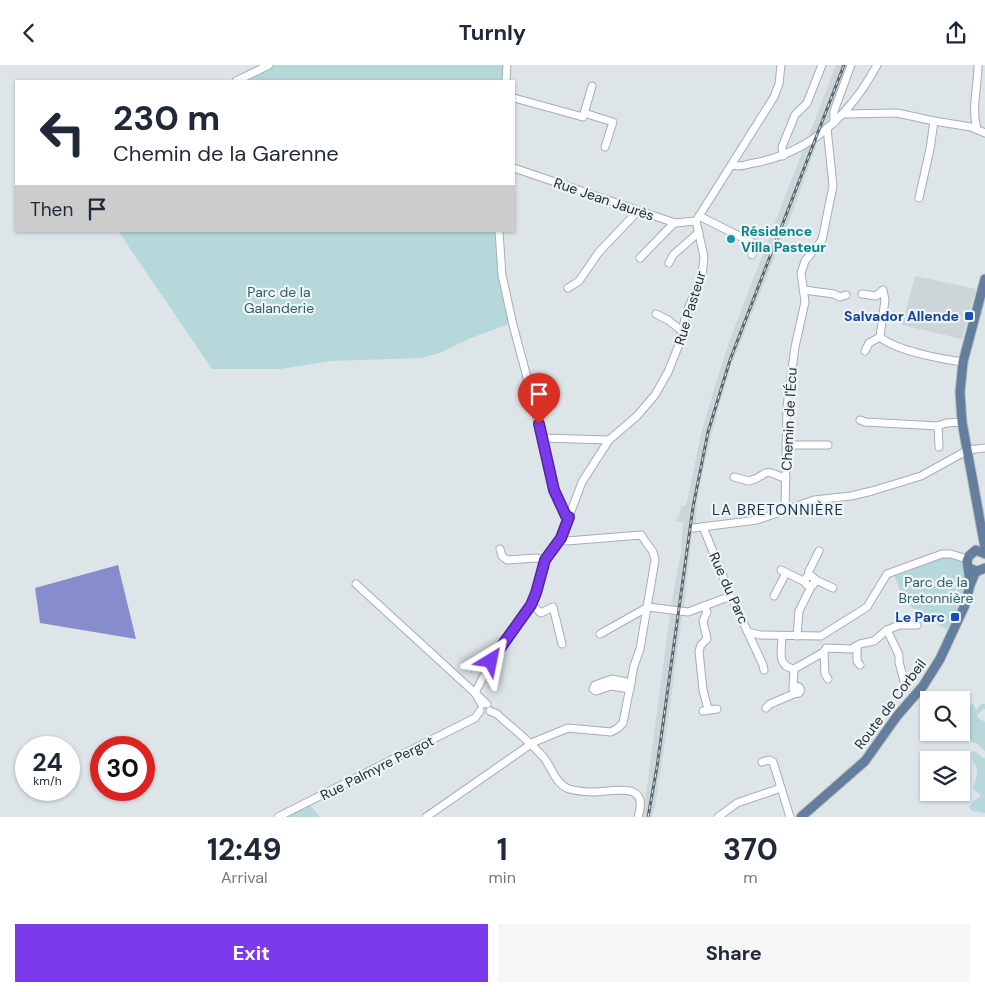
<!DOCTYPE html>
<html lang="en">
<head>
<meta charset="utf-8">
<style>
	body { margin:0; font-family:"DM Sans",sans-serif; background:#f6f6f7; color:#1f2937; height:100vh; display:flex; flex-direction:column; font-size:19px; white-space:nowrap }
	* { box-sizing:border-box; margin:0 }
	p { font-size:16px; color:#747a83 }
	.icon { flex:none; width:28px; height:28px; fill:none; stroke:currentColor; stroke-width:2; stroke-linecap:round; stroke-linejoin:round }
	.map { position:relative; height:752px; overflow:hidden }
	.details { display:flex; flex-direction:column; background:#fff; flex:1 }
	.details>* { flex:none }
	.top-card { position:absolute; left:15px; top:15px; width:500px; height:152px; border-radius:0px; box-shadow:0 1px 4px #0004; background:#fff; color:#1f2937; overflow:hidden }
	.tools { position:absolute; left:920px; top:626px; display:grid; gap:10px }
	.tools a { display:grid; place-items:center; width:50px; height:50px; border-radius:0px; background:#fff; box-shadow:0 1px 4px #0004; font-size:25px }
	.speed { position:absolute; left:15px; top:671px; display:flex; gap:10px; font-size:25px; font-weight:700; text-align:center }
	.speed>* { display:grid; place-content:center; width:65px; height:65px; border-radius:50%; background:#fff; box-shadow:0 1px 4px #0004; line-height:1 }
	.speed small { font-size:12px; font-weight:400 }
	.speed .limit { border:8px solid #d22; background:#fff; color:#111 }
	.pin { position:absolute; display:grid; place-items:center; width:42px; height:42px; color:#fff; margin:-51px -21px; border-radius:50% 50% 50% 0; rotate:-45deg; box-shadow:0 0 5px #0007 }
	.pin .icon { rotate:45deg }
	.me { position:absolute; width:55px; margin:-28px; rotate:35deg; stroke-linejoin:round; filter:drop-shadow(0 0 4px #0008) }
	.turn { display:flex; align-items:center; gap:18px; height:105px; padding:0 15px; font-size:22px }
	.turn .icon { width:65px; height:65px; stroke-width:2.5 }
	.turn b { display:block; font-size:35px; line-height:42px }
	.then { display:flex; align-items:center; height:48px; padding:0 15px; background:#0003; gap:10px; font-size:19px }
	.eta { display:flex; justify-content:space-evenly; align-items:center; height:85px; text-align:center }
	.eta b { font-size:30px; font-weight:700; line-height:35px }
	.button { display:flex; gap:10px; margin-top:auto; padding:10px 15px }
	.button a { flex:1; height:58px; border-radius:0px; background:#7c3aed; color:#fff; font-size:20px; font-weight:700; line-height:58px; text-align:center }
	.button a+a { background:#f6f6f7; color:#1f2937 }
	header { display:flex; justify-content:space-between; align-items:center; height:65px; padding:0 15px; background:#fff; font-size:22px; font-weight:700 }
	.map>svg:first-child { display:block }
</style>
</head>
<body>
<header><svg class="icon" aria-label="back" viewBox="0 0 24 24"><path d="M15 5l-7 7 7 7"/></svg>Turnly<svg class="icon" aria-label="share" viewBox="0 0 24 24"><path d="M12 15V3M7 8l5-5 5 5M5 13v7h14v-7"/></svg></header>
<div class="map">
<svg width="985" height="752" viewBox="0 0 985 752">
	<rect width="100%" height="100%" fill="#dee5e9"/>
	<g fill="#ccd5d8">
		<polygon points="836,0 848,0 827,58 821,65 808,73"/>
		<polygon points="819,73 791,151 731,301 718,344 702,409 697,436 696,456 696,459 693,459 684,542 674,542 671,540 681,486 683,458 676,456 677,452 679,452 681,441 685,441 687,437 701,369 715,321 728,280 804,82"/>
		<polygon points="915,211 976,224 962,274 902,260"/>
		<polygon points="670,549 682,551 665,677 655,741 652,752 643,752"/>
	</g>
	<g fill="#b7d8da">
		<polygon points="269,0 507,0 506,16 236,16"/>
		<polygon points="118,166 499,166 511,258 471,273 440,288 421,293 332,296 280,304 212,304"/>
		<path d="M 948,492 C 952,493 957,493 960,495 C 981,507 954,551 947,565 L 905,538 L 894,510 L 936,495 Z"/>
		<polygon points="973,638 976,645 981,639 985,639 985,644 977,649 978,653 985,657 985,686 978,679 971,677 969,667 969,642"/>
		<path d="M 975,686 L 983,693 L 985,693 L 985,748 L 972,746 L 969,742 L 974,735 L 980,732 L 980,729 L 974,725 L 973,721 C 983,701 972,703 971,687 Z"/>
		<polygon points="309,739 320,752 283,752"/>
	</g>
	<polygon fill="#878ccc" points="118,500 136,574 40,558 35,523"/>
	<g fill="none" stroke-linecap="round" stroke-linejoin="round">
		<g stroke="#a5aeb4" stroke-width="9">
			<g id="minor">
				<polyline points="236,16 269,0"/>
				<polyline points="506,16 507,0"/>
				<polyline points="514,33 583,52 592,21"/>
				<polyline points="584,48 613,57 605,82"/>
				<polyline points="844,49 897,48 934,56 971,62 985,68"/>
				<polyline points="834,58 834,46 851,0"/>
				<path d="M 977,64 C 971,42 978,22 978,0"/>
				<polyline points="783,91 782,82 795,50 807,38 822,0"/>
				<path d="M 732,100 C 741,103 746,99 754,98 C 812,87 850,50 877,0"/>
				<polyline points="514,103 675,158 696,156"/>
				<polyline points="919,133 930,84 934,56"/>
				<polyline points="699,151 763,183"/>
				<polyline points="499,166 502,210 513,260 528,316 555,425 566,451 569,452"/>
				<polyline points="752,190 756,179"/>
				<polyline points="640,193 674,158"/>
				<polyline points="669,198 673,190 699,167"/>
				<polyline points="568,223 579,216 599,187 638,146"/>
				<polyline points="804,225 834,229 840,232 846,230"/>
				<polyline points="862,229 876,231 883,225 885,235 880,272"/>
				<polyline points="656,249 668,255 682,266"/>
				<path d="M 880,272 C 897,286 941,294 963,297"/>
				<polyline points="865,286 869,278 880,272"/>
				<polyline points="860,355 865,357 938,361 946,358 962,357"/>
				<polyline points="938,361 939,382"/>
				<polyline points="542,373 609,375"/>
				<polyline points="786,380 828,380"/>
				<path d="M 734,412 L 749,416 C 772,410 757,401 786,414"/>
				<polyline points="785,445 787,341 795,282 805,237 801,208 805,196 822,175 833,121 827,63"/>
				<polyline points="703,462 731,531 763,600 764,605"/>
				<polyline points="694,463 757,455 814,435 851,431 872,426 921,411 968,385 985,383"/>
				<polyline points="500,484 502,491 507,495 536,493 545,495"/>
				<polyline points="781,505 805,517"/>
				<polyline points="808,511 809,506 819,486"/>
				<circle cx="810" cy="516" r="5"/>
				<polyline points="814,514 833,523"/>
				<polyline points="356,519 487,639"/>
				<polyline points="774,531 786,508"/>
				<polyline points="531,539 541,548 553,542 562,579"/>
				<polyline points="704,541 707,547 703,556 707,574 701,580 699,586 703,625 708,644"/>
				<polyline points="648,542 688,547 731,531"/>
				<polyline points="887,565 899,560 917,560"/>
				<polyline points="748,567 760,570 821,571 867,542 887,509 942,489 951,489 967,494"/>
				<polyline points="600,569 648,542"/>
				<path d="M 782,571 C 782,585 776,601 794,604"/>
				<polyline points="797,571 799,546 812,520"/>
				<polyline points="857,581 857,596 860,600"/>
				<polyline points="824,587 825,609 828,614"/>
				<circle cx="797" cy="625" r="3.5"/>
				<polyline points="793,623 794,604 824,587 826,583 851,584 860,579 874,576 887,565 899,590 899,597 904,616"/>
				<polyline points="630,624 611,621 596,626 593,624 595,620 612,614 631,618"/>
				<polyline points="482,640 475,628 491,597 531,539 536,527 545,495 561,473 582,417 609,375 637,351 655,330 668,307 680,277 686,249 702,210 704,192 696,156 774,32 779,19 781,0"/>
				<polyline points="766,643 770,639 796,628"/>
				<path d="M 490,646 L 497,649 C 512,663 532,678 545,694 C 552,704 556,719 569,724 C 576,726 588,727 596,727 C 615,726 650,716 638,752"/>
				<polyline points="703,646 717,644"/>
				<polyline points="762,697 769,695 773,697 790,752"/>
				<polyline points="278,752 475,653 480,646"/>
				<polyline points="426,752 534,677 568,663 611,667 618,663 623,658 634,601 640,584 655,495 653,487 641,470 567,476 561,473"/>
				<polyline points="718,752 737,738 781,723"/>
			</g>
		</g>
		<g stroke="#bcc0c3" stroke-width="11">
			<g id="major">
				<polyline points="985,214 963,297 960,327 962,357 985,483"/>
				<polyline points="971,504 978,506 985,503"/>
				<polyline points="970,517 967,496 969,491 976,485 985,489"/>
				<polyline points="801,752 865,696 897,651 923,621 940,594 965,540 970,520 976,506"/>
			</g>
		</g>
		<use href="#minor" stroke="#fff" stroke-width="7"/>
		<use href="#major" stroke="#647f9d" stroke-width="9"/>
		<g stroke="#5a6773" stroke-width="3">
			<polyline id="rail" points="648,752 657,702 693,442 708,367 730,295 844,0"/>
		</g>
		<use href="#rail" stroke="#eef4f6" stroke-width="1" stroke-dasharray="4" stroke-linecap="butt"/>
	</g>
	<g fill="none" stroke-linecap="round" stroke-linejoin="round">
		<g stroke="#51269a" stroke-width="12">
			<polyline id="route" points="491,596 531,540 536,528 545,495 561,473 569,452 566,451 554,425 539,359"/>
		</g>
		<use href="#route" stroke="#7c3aed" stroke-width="9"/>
	</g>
	<circle fill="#0f9aa8" stroke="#eef4f6" stroke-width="2" cx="731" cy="174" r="5"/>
	<g fill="#1a4fb4" stroke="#eef4f6" stroke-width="2">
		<rect x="964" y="246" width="10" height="10" rx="2.5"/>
		<rect x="950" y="547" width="10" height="10" rx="2.5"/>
	</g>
	<g text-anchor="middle" stroke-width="4.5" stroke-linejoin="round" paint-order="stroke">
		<g font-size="14" fill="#202c37" stroke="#eef4f6">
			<text transform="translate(604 134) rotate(19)" y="5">Rue Jean Jaurès</text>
			<text transform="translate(690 243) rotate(-73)" y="5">Rue Pasteur</text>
			<text transform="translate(789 354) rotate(-87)" y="5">Chemin de l'Écu</text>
			<text transform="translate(729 523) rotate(66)" y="5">Rue du Parc</text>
			<text transform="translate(890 639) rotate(-53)" y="5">Route de Corbeil</text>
			<text transform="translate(377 703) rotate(-27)" y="5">Rue Palmyre Pergot</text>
		</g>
		<g font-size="14" font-weight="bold" fill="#0d838f" stroke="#eef4f6" text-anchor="start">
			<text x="741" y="171">Résidence<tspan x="741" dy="16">Villa Pasteur</tspan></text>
		</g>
		<g font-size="14" fill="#2c626c" stroke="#eef4f6">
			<text x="279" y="232">Parc de la<tspan x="279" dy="16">Galanderie</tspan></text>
			<text x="936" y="522">Parc de la<tspan x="936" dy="16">Bretonnière</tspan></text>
		</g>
		<g font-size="14" font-weight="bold" fill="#164399" stroke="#eef4f6" text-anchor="end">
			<text x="959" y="256">Salvador Allende</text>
			<text x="945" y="557">Le Parc</text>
		</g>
		<g font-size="15" letter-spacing="1" fill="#1d3148" stroke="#eef4f6">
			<text x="778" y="450">LA BRETONNIÈRE</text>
		</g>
	</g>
</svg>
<div class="tools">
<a><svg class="icon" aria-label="search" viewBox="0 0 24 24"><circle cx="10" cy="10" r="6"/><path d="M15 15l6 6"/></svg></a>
<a><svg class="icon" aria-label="layers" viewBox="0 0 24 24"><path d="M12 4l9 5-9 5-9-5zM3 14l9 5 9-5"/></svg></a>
</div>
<div class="speed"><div>24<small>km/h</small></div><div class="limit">30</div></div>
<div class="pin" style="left:539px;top:359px;background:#d93025"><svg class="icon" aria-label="arrive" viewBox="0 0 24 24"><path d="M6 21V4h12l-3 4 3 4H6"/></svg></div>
<svg class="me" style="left:491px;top:596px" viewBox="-20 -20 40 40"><path d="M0-17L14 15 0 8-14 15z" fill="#7c3aed" stroke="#fff" stroke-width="4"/></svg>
<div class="top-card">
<div class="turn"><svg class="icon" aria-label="left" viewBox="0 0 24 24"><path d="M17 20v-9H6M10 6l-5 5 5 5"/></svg><div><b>230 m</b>Chemin de la Garenne</div></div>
<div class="then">Then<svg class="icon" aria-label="arrive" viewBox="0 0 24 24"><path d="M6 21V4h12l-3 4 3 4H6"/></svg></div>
</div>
</div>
<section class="details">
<div class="eta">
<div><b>12:49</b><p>Arrival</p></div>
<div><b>1</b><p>min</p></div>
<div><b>370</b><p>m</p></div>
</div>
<div class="button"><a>Exit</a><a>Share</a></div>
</section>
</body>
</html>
